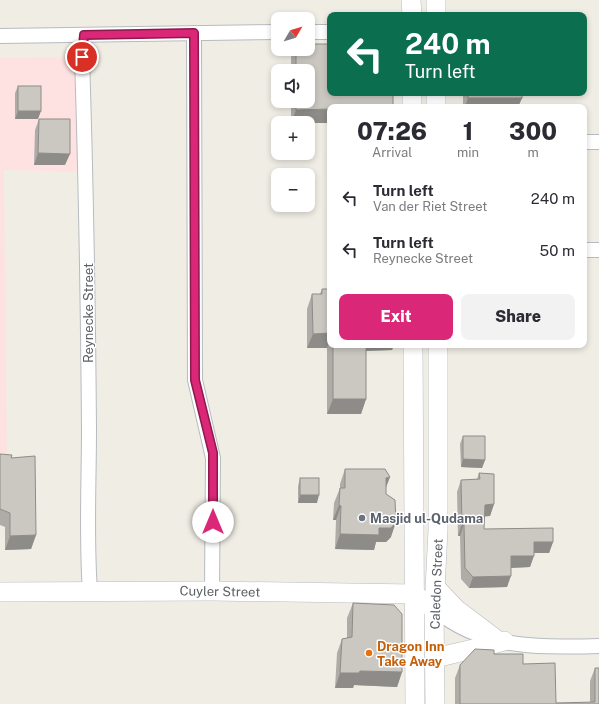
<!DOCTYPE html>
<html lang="en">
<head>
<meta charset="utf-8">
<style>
	body { margin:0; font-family:"Public Sans",sans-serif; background:#f2f2f3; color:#2b2b33; height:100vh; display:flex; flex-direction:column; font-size:15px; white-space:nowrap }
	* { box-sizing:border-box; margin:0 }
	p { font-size:13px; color:#7c7c81 }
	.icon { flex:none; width:22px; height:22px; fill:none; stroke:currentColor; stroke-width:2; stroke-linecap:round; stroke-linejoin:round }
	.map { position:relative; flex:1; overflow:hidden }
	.sheet { position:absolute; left:327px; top:104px; width:260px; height:244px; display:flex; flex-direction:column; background:#fff; border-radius:8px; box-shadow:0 2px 6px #0003 }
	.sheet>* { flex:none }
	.banner { position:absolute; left:327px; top:12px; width:260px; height:84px; border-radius:8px; box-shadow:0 2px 6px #0003; background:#0b6e4f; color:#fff; overflow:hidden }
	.needle { width:26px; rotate:52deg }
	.controls { position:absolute; left:271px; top:12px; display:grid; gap:8px }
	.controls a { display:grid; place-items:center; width:44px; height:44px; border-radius:8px; background:#fff; box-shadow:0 2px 6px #0003; font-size:20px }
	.pin { position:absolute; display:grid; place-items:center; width:34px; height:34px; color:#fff; margin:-17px; border:2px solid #fff; border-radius:50%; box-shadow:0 1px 4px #0007 }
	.me { position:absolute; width:44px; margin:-22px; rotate:0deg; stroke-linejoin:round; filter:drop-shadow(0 0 3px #0008) }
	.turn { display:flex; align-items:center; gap:14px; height:84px; padding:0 12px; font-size:18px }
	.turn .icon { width:52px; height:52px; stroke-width:2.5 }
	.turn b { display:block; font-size:28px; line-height:34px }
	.eta { display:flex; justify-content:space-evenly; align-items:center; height:68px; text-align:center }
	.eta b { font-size:24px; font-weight:800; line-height:28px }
	.cta { display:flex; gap:8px; margin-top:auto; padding:8px 12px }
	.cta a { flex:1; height:46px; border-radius:8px; background:#db2777; color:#fff; font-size:16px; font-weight:800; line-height:46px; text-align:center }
	.cta a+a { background:#f2f2f3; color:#2b2b33 }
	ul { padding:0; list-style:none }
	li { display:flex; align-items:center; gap:12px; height:52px; padding:0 12px }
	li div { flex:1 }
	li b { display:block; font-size:15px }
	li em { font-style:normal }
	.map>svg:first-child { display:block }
</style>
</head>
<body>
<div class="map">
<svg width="599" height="704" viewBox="0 0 599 704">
	<rect width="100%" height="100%" fill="#f0ede5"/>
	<polygon fill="#fde2e1" points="82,57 86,172 4,170 7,468 0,468 0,58"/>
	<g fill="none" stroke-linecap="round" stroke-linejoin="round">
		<g stroke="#b7bbc0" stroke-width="16">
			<g id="minor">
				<polyline points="308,32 330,32"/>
				<polyline points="194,33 195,380 213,458 212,591"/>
				<path d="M 84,35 L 82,57 C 86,181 88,304 89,428 C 89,483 86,537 90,591"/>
				<polyline points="0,36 278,32"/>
				<polyline points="584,142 599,142"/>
				<polyline points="584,250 599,250"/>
				<path d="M 434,609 C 483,650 539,647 599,646"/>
			</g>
		</g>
		<g stroke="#b8bcc2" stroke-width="20">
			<g id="secondary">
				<polyline points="411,0 412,15"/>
				<polyline points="436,15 436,0"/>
				<polyline points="412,93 412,107"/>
				<polyline points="436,93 436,107"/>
				<polyline points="413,345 415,704"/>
				<polyline points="436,588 456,609 497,640"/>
				<polyline points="0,592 212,591 414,594 434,609"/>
				<path d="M 435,658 C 458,652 481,648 504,641"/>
				<polyline points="435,704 434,609 438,530 438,345"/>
			</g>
		</g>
		<use href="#minor" stroke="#fff" stroke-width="14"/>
		<use href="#secondary" stroke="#fff" stroke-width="19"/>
	</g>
	<g fill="#afaca7">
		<polygon points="330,41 330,123 291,123 291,101 308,101 308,71 291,71 291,57 294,49 308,49 329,44"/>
		<polygon points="18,86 38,119 15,119 15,93"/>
		<polygon points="463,93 522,93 522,98 518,107 463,107"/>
		<polygon points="39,119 65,165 34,165 35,130"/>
		<polygon points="330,288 330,345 394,345 392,350 366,351 366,399 361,414 327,414 327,348 307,348 307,309 312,294 320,294 322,289 327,289"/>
		<polygon points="463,436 485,460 482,468 461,467 460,444"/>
		<polygon points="0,454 11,458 36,535 31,549 5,550 5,527 0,525"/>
		<polygon points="345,469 390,477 386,487 386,494 391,537 386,542 376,542 374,550 335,549 336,520 333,520 334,503 340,488 340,484"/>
		<polygon points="479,473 494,504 490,516 484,516 484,529 553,542 549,553 534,553 530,567 511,568 507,587 469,588 461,579 460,536 458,536 457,492 461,480 477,479"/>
		<polygon points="300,478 317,503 298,503 298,486"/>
		<polygon points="353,603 402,672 397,687 354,685 353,688 335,688 337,653 342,639 347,638 347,618"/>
		<polygon points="494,654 523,664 556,703 590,702 590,681 595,668 599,704 455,704 455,678 460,665"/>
	</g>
	<g fill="#8e8c88">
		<polygon points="468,98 522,98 518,107 465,107"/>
		<polygon points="330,109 330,123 291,123 296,110"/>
		<polygon points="18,111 41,111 38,119 15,119"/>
		<polygon points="38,153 70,154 65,165 34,165"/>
		<polygon points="330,333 330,340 327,348 307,348 313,334"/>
		<polygon points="362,345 394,345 392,350 360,351"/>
		<polygon points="333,399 366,399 361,414 327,414"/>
		<polygon points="463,459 485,460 482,468 461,467"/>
		<polygon points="390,477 384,492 386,478"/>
		<polygon points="300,495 319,495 317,503 298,503"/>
		<polygon points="494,504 490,516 481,517 485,505"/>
		<polygon points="339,505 341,506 336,520 333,520"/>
		<polygon points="396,522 391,537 386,542 376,542 374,550 335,549 340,534 379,528"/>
		<polygon points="462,524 464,524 460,536 458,536"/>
		<polygon points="36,535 31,549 5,550 10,536"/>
		<polygon points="534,542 553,542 549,553 530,553"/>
		<polygon points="511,556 534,556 530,567 507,568"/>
		<polygon points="511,576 507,587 469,588 473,577"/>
		<polygon points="360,671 402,672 397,687 354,685 353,688 335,688 340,673"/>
	</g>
	<g fill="#cbc8c2" stroke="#8e8c88">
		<polygon points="308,44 330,44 330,93 393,93 393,107 330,107 330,109 296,110 296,101 308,101 308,71 296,71 296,49 308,49"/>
		<rect x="18" y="86" width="23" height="25"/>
		<rect x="468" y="93" width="54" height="5"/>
		<polygon points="39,119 70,119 70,154 38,153"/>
		<polygon points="328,288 330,288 330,333 313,334 312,294 322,294 322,289 327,289"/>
		<rect x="333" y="345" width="33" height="54"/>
		<polygon points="463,436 485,436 485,460 463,459"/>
		<polygon points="0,454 12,455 11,458 35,456 36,535 10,536 10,513 0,509"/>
		<polygon points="345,469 385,469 390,477 386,478 386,494 395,500 396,522 391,528 379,528 379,535 340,534 341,506 339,505 340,488 345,488"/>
		<polygon points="479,473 494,474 494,504 485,505 484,529 553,528 553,542 534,542 534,556 511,556 511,576 473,577 465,568 464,524 462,524 461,480 480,479"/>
		<rect x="300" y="478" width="19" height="17"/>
		<polygon points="353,603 394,605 402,614 402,672 360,671 359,673 340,673 342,639 352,637"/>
		<polygon points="475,649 494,650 494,654 523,654 523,664 555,663 556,703 595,702 595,668 599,668 599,704 460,704 460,665"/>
	</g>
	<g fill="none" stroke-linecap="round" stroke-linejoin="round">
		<g stroke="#8e194d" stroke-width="10">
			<polyline id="route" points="82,57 84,35 194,33 195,380 213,453 213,522"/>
		</g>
		<use href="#route" stroke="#db2777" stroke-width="7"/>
	</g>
	<circle fill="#6b7280" stroke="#fff" stroke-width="1.5" cx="362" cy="518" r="4"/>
	<circle fill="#e8710a" stroke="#fff" stroke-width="1.5" cx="369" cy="653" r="4"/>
	<g text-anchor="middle" stroke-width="3" stroke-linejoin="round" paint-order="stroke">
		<g font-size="13" fill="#5d6166" stroke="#fff">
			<text transform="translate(88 313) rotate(-90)" y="5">Reynecke Street</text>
			<text transform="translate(436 584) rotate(-88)" y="5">Caledon Street</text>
			<text transform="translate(220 591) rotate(1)" y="5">Cuyler Street</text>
		</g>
		<g font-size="13" font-weight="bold" fill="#5b616d" stroke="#fff" text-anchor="start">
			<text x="370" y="523">Masjid ul-Qudama</text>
		</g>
		<g font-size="13" font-weight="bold" fill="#c56008" stroke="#fff" text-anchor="start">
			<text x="377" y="651">Dragon Inn<tspan x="377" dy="15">Take Away</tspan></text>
		</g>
	</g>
</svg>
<div class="controls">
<a><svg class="needle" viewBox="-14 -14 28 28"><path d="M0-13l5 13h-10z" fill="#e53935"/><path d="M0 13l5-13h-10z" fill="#7c7c81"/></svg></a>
<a><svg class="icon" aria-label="sound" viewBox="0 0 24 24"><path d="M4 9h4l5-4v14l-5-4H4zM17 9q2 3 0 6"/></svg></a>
<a>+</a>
<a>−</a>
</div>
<div class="pin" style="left:82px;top:57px;background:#d93025"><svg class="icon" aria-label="arrive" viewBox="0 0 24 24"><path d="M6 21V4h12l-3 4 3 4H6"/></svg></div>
<svg class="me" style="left:213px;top:522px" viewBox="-20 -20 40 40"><circle r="19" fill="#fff"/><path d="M0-13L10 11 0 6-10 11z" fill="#db2777"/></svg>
<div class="banner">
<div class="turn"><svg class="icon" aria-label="left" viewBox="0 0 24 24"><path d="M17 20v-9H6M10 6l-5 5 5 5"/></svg><div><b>240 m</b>Turn left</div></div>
</div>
<section class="sheet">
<div class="eta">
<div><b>07:26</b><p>Arrival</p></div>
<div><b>1</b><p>min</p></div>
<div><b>300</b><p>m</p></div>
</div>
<ul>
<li><svg class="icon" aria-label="left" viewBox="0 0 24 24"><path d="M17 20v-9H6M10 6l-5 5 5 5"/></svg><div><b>Turn left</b><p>Van der Riet Street</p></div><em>240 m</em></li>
<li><svg class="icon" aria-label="left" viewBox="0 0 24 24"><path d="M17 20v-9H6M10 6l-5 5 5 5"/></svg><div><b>Turn left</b><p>Reynecke Street</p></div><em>50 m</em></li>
</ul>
<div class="cta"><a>Exit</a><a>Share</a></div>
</section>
</div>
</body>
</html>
